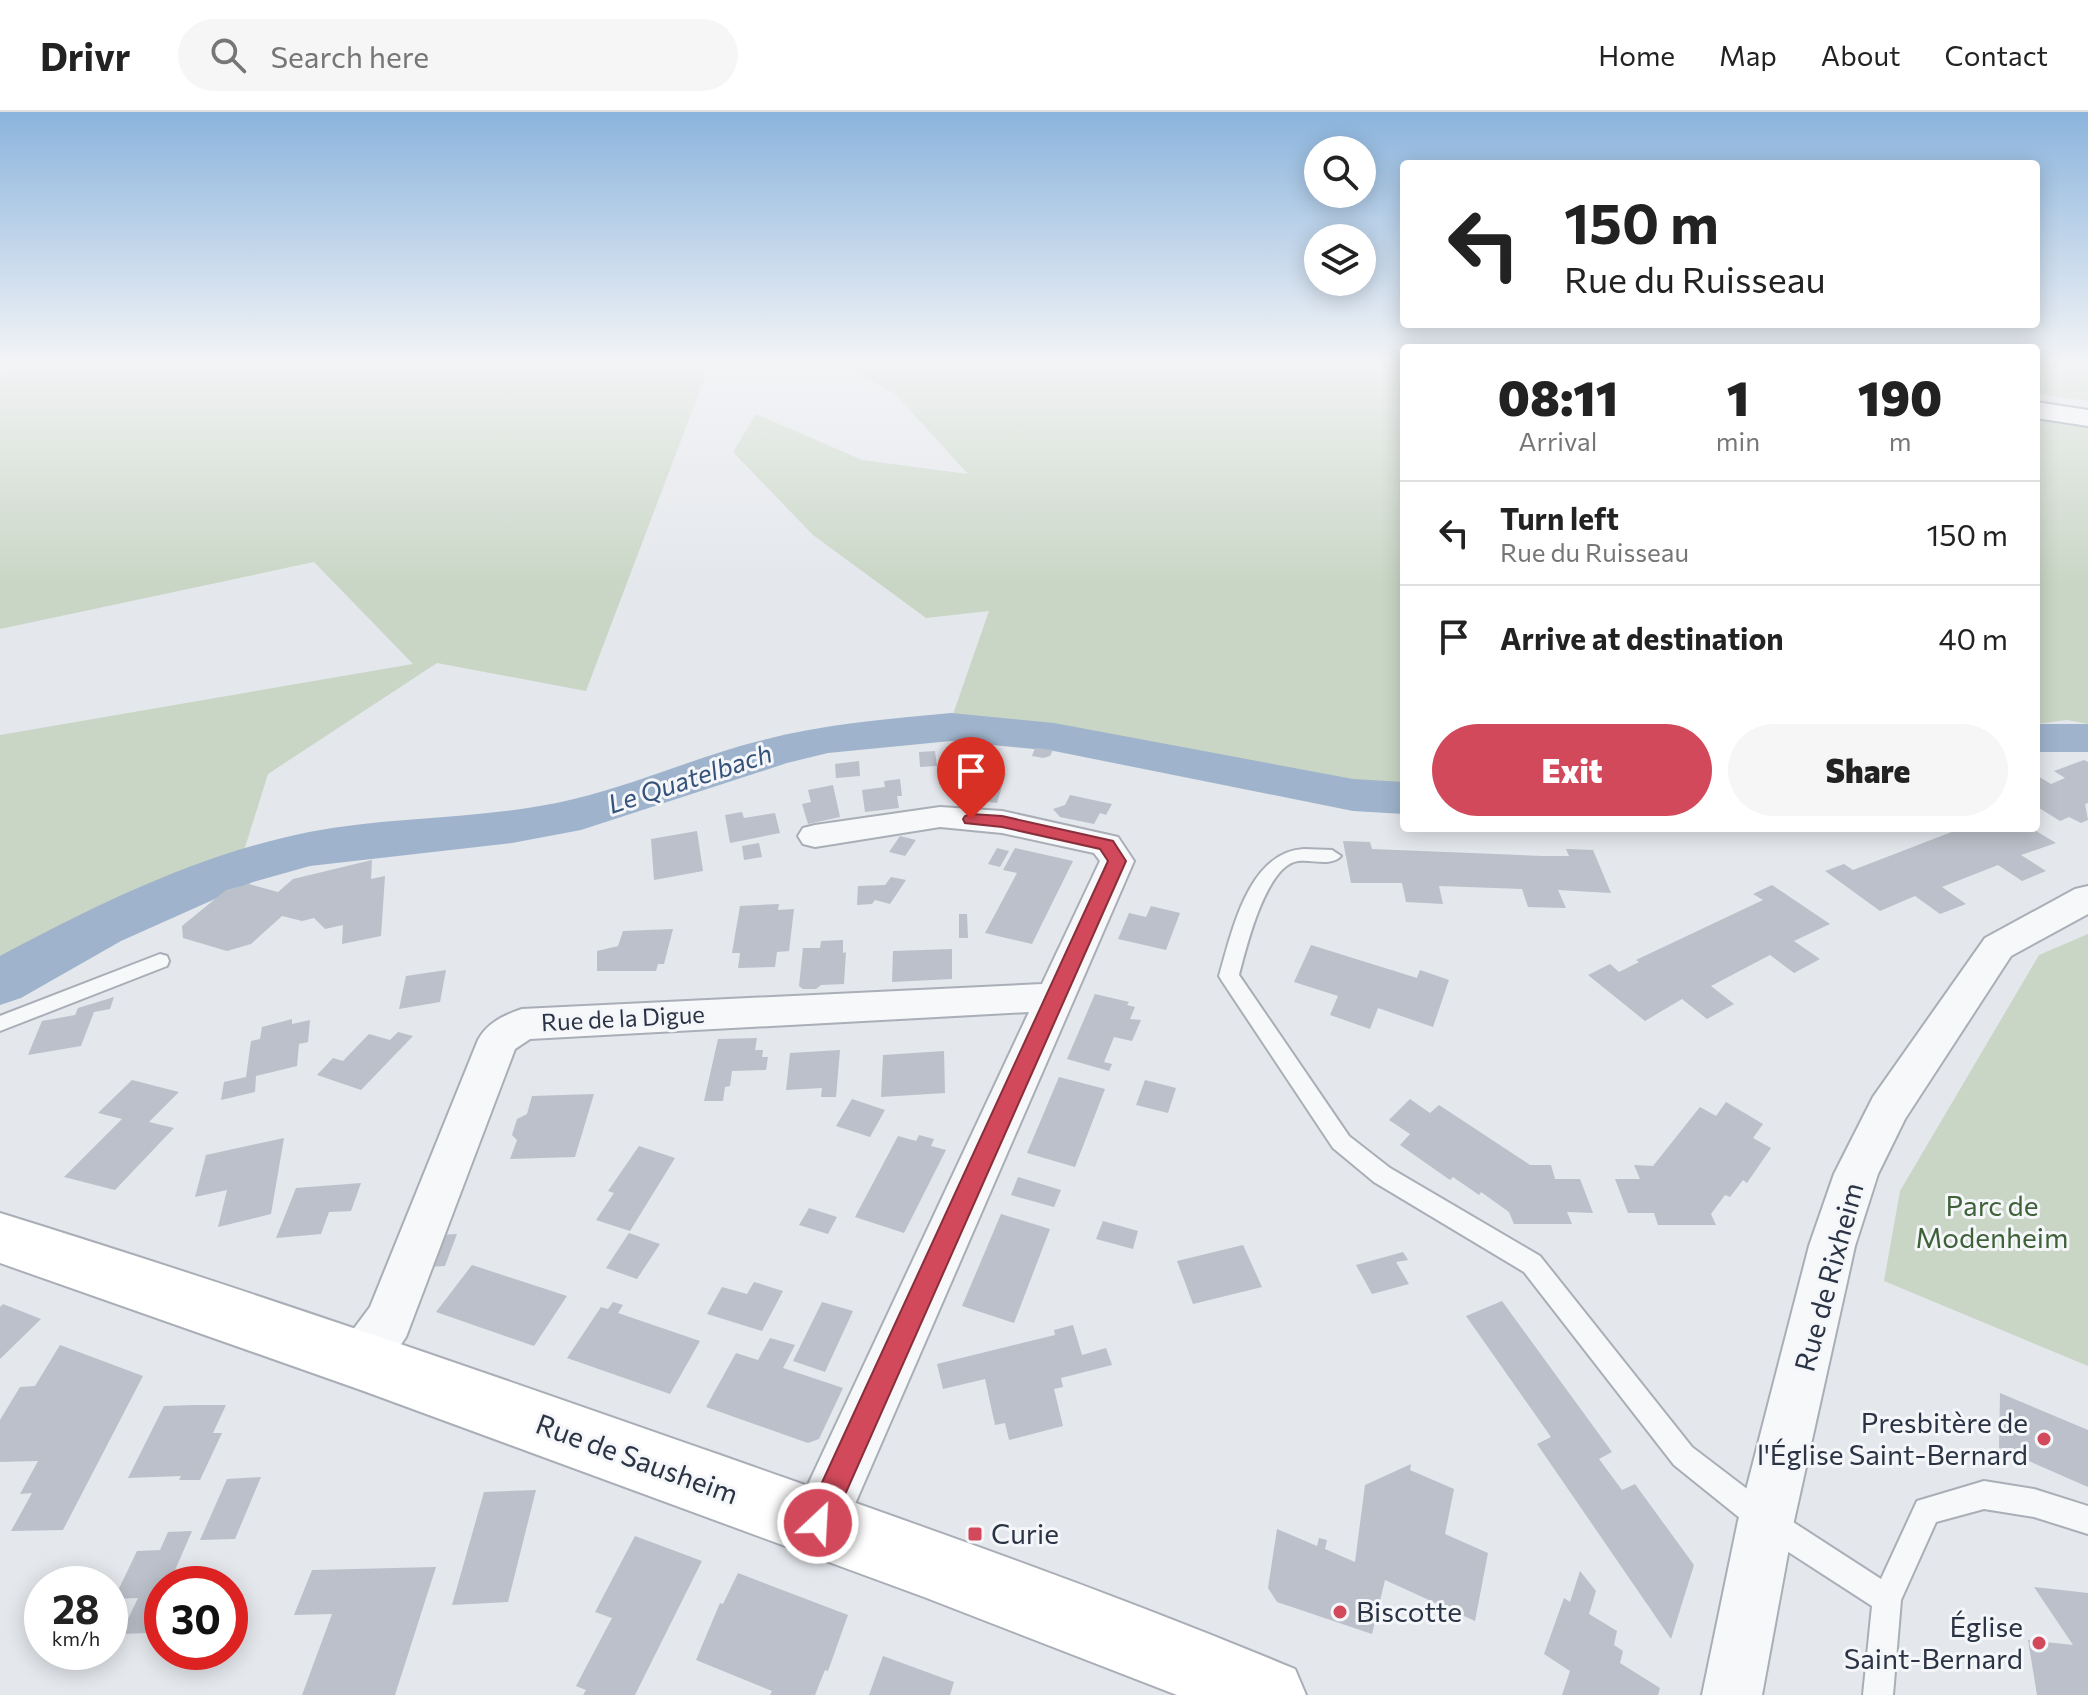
<!DOCTYPE html>
<html lang="en">
<head>
<meta charset="utf-8">
<style>
	body { margin:0; font-family:Commissioner,sans-serif; background:#f6f6f6; color:#222; height:100vh; display:flex; flex-direction:column; font-size:30px; white-space:nowrap }
	* { box-sizing:border-box; margin:0 }
	p { font-size:26px; color:#767676 }
	.icon { flex:none; width:44px; height:44px; fill:none; stroke:currentColor; stroke-width:2; stroke-linecap:round; stroke-linejoin:round }
	.map { position:relative; flex:1; overflow:hidden }
	.panel { position:absolute; left:1400px; top:232px; width:640px; height:488px; display:flex; flex-direction:column; background:#fff; border-radius:8px; box-shadow:0 4px 20px #0003 }
	.panel>* { flex:none }
	.guide { position:absolute; left:1400px; top:48px; width:640px; height:168px; border-radius:8px; box-shadow:0 4px 20px #0003; background:#fff; color:#222; overflow:hidden }
	.tools { position:absolute; left:1304px; top:24px; display:grid; gap:16px }
	.tools a { display:grid; place-items:center; width:72px; height:72px; border-radius:50%; background:#fff; box-shadow:0 4px 20px #0003; font-size:40px }
	.speed { position:absolute; left:24px; top:1454px; display:flex; gap:16px; font-size:40px; font-weight:700; text-align:center }
	.speed>* { display:grid; place-content:center; width:104px; height:104px; border-radius:50%; background:#fff; box-shadow:0 4px 20px #0003; line-height:1 }
	.speed small { font-size:20px; font-weight:400 }
	.speed .limit { border:12px solid #d22; background:#fff; color:#111 }
	.pin { position:absolute; display:grid; place-items:center; width:68px; height:68px; color:#fff; margin:-82px -34px; border-radius:50% 50% 50% 0; rotate:-45deg; box-shadow:0 0 8px #0007 }
	.pin .icon { rotate:45deg }
	.me { position:absolute; width:88px; margin:-44px; rotate:25deg; stroke-linejoin:round; filter:drop-shadow(0 0 6px #0008) }
	.turn { display:flex; align-items:center; gap:28px; height:168px; padding:0 32px; font-size:36px }
	.turn .icon { width:104px; height:104px; stroke-width:2.5 }
	.turn b { display:block; font-size:56px; line-height:68px }
	.eta { display:flex; justify-content:space-evenly; align-items:center; height:136px; text-align:center }
	.eta b { font-size:48px; font-weight:800; line-height:56px }
	.button { display:flex; gap:16px; margin-top:auto; padding:16px 32px }
	.button a { flex:1; height:92px; border-radius:48px; background:#d1495b; color:#fff; font-size:32px; font-weight:800; line-height:92px; text-align:center }
	.button a+a { background:#f6f6f6; color:#222 }
	ul { padding:0; list-style:none }
	li { display:flex; align-items:center; gap:24px; height:104px; padding:0 32px; border-top:2px solid #e0e0e0 }
	li div { flex:1 }
	li b { display:block; font-size:30px }
	li em { font-style:normal }
	header { display:flex; align-items:center; gap:48px; box-sizing:border-box; height:112px; padding:0 40px; background:#fff; border-bottom:2px solid #e0e0e0 }
	header strong { font-size:38px }
	nav { display:flex; gap:44px; margin-inline-start:auto; font-size:28px }
	.search { width:560px; height:72px; background:#f6f6f6; display:flex; align-items:center; gap:20px; box-sizing:border-box; padding:0 28px; border-radius:44px; color:#767676; font-size:30px }
	.map>svg:first-child { display:block }
</style>
</head>
<body>
<header>
<strong>Drivr</strong>
<div class="search"><svg class="icon" aria-label="search" viewBox="0 0 24 24"><circle cx="10" cy="10" r="6"/><path d="M15 15l6 6"/></svg>Search here</div>
<nav><a>Home</a><a>Map</a><a>About</a><a>Contact</a></nav>
</header>
<div class="map">
<svg width="2088" height="1583" viewBox="0 0 2088 1583">
	<rect width="100%" height="100%" fill="#e4e7ec"/>
	<g fill="#c9d6c5">
		<polygon points="54,250 1404,250 1404,677 1350,675 1064,619 951,608 989,499 926,506 813,423 733,340 756,302 862,348 968,362 895,282 845,255 708,257 586,579 437,551 268,662 242,745 96,811 0,860 0,623 413,552 314,450 0,517 0,263"/>
		<polygon points="2036,250 2088,250 2088,289 2036,282"/>
		<polygon points="2036,304 2088,312 2088,612 2067,608 2036,612"/>
		<polygon points="2088,822 2088,1254 1884,1169 1900,1079 2039,843"/>
	</g>
	<g fill="none" stroke-linecap="round" stroke-linejoin="round">
		<g fill="#9fb4cc" fill-rule="evenodd">
			<path d="M 951,601 L 1054,611 L 1353,667 L 1404,670 L 1404,702 L 1353,699 L 1054,639 L 951,629 L 828,641 L 787,651 L 581,718 L 512,731 L 310,754 L 253,770 L 121,829 L 21,886 L 0,893 L 0,844 C 98,792 199,742 309,720 C 396,703 487,708 574,687 C 637,672 696,645 759,629 C 822,612 886,607 951,601 Z"/>
			<rect x="2036" y="612" width="52" height="28"/>
		</g>
	</g>
	<g fill="#bbc0ca">
		<polygon points="1035,636 1053,638 1050,644 1043,646 1032,644"/>
		<polygon points="935,639 937,654 920,655 919,640"/>
		<polygon points="2084,648 2088,650 2088,691 2085,692 2088,708 2081,711 2069,705 2060,709 2036,694 2036,663 2051,672 2065,666 2054,659"/>
		<polygon points="859,649 860,664 836,666 835,652"/>
		<polygon points="969,658 1006,661 997,691 960,686"/>
		<polygon points="900,667 902,684 897,684 899,696 865,700 862,678 885,675 884,669"/>
		<polygon points="833,673 840,705 808,712 802,692 811,690 808,678"/>
		<polygon points="1070,683 1112,692 1106,703 1100,701 1094,712 1060,705 1053,697 1065,693"/>
		<polygon points="742,700 744,706 775,701 780,721 730,731 725,703"/>
		<polygon points="1962,716 2031,716 2056,731 2021,743 2046,759 2022,769 1998,753 1942,775 1966,792 1940,802 1915,784 1880,799 1825,759 1844,752 1853,758"/>
		<polygon points="697,719 703,759 654,768 651,727"/>
		<polygon points="900,724 916,728 905,744 889,740"/>
		<polygon points="1343,729 1370,730 1372,737 1543,744 1569,744 1566,737 1593,738 1611,781 1558,778 1566,796 1528,795 1522,777 1439,774 1443,792 1406,790 1402,771 1351,771"/>
		<polygon points="759,731 762,745 744,748 742,734"/>
		<polygon points="997,736 1009,739 1000,755 988,752"/>
		<polygon points="1015,736 1073,749 1032,832 985,821 1017,761 1003,758"/>
		<polygon points="372,748 371,767 385,764 381,824 342,832 343,813 325,817 314,806 302,809 282,804 251,832 227,839 183,826 182,814 226,778 249,772 278,780 293,767"/>
		<polygon points="891,765 906,768 890,792 875,788 872,792 857,793 858,774 885,773"/>
		<polygon points="1772,773 1830,812 1794,829 1820,847 1794,861 1770,843 1711,874 1734,892 1707,907 1682,887 1645,909 1588,863 1610,852 1619,860 1639,850 1636,848 1763,788 1753,782"/>
		<polygon points="779,792 778,798 794,797 789,839 777,840 775,855 738,856 740,841 732,841 740,794"/>
		<polygon points="1151,794 1180,801 1166,838 1118,827 1129,801 1146,805"/>
		<polygon points="959,802 967,802 968,826 959,826"/>
		<polygon points="673,817 664,852 658,852 656,859 597,859 597,839 618,834 623,819"/>
		<polygon points="843,828 843,841 846,840 844,872 821,873 816,877 803,877 799,874 803,836 820,836 821,829"/>
		<polygon points="1311,833 1417,866 1420,858 1449,868 1433,915 1378,896 1370,917 1330,903 1338,884 1294,870"/>
		<polygon points="952,837 952,867 892,870 893,839"/>
		<polygon points="446,858 440,890 399,897 406,864"/>
		<polygon points="1095,882 1129,890 1127,893 1135,895 1130,907 1141,908 1132,929 1114,925 1104,950 1112,952 1109,959 1067,947"/>
		<polygon points="114,885 110,897 94,900 81,934 28,943 42,909 75,903 78,896"/>
		<polygon points="292,907 292,912 310,908 308,930 299,932 297,954 256,964 255,980 221,988 224,970 246,965 251,929 260,927 262,915"/>
		<polygon points="398,920 413,924 361,978 317,963 333,946 343,949 369,922 390,928"/>
		<polygon points="757,926 755,938 763,938 762,945 768,945 766,958 732,959 730,974 725,975 723,989 704,989 718,927"/>
		<polygon points="840,938 836,985 821,985 822,976 786,978 790,941"/>
		<polygon points="944,939 945,981 881,985 883,943"/>
		<polygon points="1059,965 1105,977 1075,1055 1027,1041"/>
		<polygon points="132,968 179,980 149,1010 174,1016 115,1078 64,1065 122,1007 98,1001"/>
		<polygon points="1145,968 1176,976 1168,1001 1136,993"/>
		<polygon points="594,982 575,1045 510,1047 517,1028 512,1023 517,1007 527,1002 532,984"/>
		<polygon points="852,987 885,998 870,1025 836,1014"/>
		<polygon points="1410,987 1430,1001 1439,993 1530,1053 1551,1053 1555,1067 1580,1067 1593,1101 1567,1100 1572,1112 1514,1112 1509,1100 1481,1080 1479,1083 1453,1065 1450,1068 1400,1033 1410,1022 1389,1008"/>
		<polygon points="1726,990 1763,1012 1753,1026 1771,1036 1747,1071 1743,1068 1730,1085 1725,1083 1711,1102 1716,1113 1658,1113 1654,1101 1628,1101 1615,1067 1640,1067 1634,1053 1653,1054 1700,995 1716,1004"/>
		<polygon points="919,1023 934,1027 931,1034 946,1038 904,1121 855,1105 898,1024 916,1029"/>
		<polygon points="284,1026 271,1102 218,1115 227,1078 195,1085 206,1043"/>
		<polygon points="639,1034 675,1046 630,1119 596,1108 614,1081 608,1079"/>
		<polygon points="1018,1065 1061,1078 1054,1095 1011,1083"/>
		<polygon points="361,1071 351,1099 329,1100 321,1122 276,1126 296,1076"/>
		<polygon points="809,1096 837,1105 828,1122 799,1113"/>
		<polygon points="1001,1102 1050,1117 1014,1211 962,1194"/>
		<polygon points="1103,1109 1138,1119 1133,1137 1096,1127"/>
		<polygon points="629,1121 660,1132 637,1167 606,1156"/>
		<polygon points="457,1122 445,1154 427,1155 438,1123"/>
		<polygon points="1243,1133 1262,1175 1193,1192 1177,1149"/>
		<polygon points="1403,1140 1408,1148 1396,1150 1409,1172 1372,1182 1356,1153"/>
		<polygon points="472,1153 567,1184 534,1234 436,1200"/>
		<polygon points="754,1170 783,1179 762,1219 707,1202 722,1175 747,1182"/>
		<polygon points="1502,1189 1612,1340 1599,1347 1622,1378 1635,1372 1694,1453 1671,1527 1537,1332 1551,1325 1466,1204"/>
		<polygon points="613,1190 623,1193 618,1201 700,1229 670,1282 567,1246 601,1195 608,1197"/>
		<polygon points="822,1190 853,1199 825,1260 793,1249"/>
		<polygon points="3,1192 41,1207 0,1247 0,1195"/>
		<polygon points="1073,1213 1082,1243 1106,1236 1112,1253 1061,1266 1063,1275 1054,1277 1063,1314 1009,1328 1005,1311 995,1313 985,1267 943,1277 937,1252 1055,1223 1054,1218"/>
		<polygon points="770,1226 795,1233 783,1256 843,1276 819,1327 808,1331 706,1295 736,1241 758,1248"/>
		<polygon points="60,1233 143,1264 63,1418 11,1419 32,1381 20,1382 38,1349 0,1350 0,1308 20,1275 35,1274"/>
		<polygon points="2000,1281 2088,1318 2088,1375 1999,1336"/>
		<polygon points="195,1293 226,1293 213,1321 222,1321 200,1368 179,1368 181,1364 128,1366 164,1294"/>
		<polygon points="1411,1352 1410,1358 1454,1377 1445,1422 1488,1441 1475,1509 1385,1468 1372,1522 1277,1490 1268,1476 1277,1417 1317,1434 1319,1426 1327,1428 1325,1437 1355,1450 1365,1373"/>
		<polygon points="261,1365 235,1427 200,1428 227,1367"/>
		<polygon points="536,1378 508,1490 452,1493 484,1380"/>
		<polygon points="192,1419 169,1472 162,1472 162,1487 147,1521 121,1522 138,1486 114,1487 137,1439 160,1438 168,1420"/>
		<polygon points="635,1424 702,1449 635,1583 583,1583 586,1578 576,1574 612,1506 595,1500"/>
		<polygon points="436,1455 395,1583 302,1583 332,1502 294,1503 312,1458"/>
		<polygon points="1580,1459 1596,1479 1589,1502 1617,1519 1614,1533 1623,1539 1620,1551 1660,1576 1658,1583 1562,1583 1570,1559 1544,1542 1564,1486 1570,1490"/>
		<polygon points="738,1461 848,1503 828,1559 825,1558 815,1583 770,1583 772,1579 696,1548 720,1491 723,1492"/>
		<polygon points="2034,1475 2088,1481 2088,1583 2037,1583 2028,1528 2073,1533"/>
		<polygon points="883,1544 954,1570 950,1583 869,1583"/>
	</g>
	<g fill="none" stroke-linecap="round" stroke-linejoin="round">
		<g stroke="#a9aeb7" stroke-width="4">
			<g id="service">
				<path d="M 1304,737 L 1332,738 L 1341,744 C 1331,755 1312,747 1298,749 C 1266,753 1246,836 1239,863 L 1349,1024 L 1390,1056 L 1540,1144 L 1692,1335 L 1776,1399 L 1881,1467 L 1917,1389 L 1984,1369 L 2034,1377 L 2088,1394 L 2088,1422 L 2034,1405 L 1984,1397 L 1936,1410 L 1901,1488 L 1893,1583 L 1863,1583 L 1872,1494 L 1756,1419 L 1674,1353 L 1524,1160 L 1374,1070 L 1333,1036 L 1222,869 L 1219,864 C 1232,820 1248,740 1304,737 Z"/>
				<polygon points="160,842 167,844 169,849 167,854 0,919 0,904"/>
			</g>
		</g>
		<g stroke="#a9aeb7" stroke-width="4">
			<g id="minor">
				<path d="M 940,695 L 1002,699 L 1118,725 L 1134,749 L 838,1431 L 818,1439 L 798,1431 L 790,1411 L 1029,900 L 530,927 L 515,937 L 406,1225 L 379,1265 L 361,1272 L 343,1265 L 336,1248 L 343,1231 L 370,1195 L 478,928 C 487,911 504,903 522,897 L 1042,872 L 1100,749 L 1094,741 L 1002,721 L 940,715 L 815,735 L 803,732 L 798,724 L 803,716 L 815,713 Z"/>
				<polygon points="2088,774 2088,802 2011,844 1905,1007 1878,1062 1855,1134 1794,1409 1762,1583 1702,1583 1738,1409 1809,1134 1834,1062 1873,985 1985,826 2075,777"/>
			</g>
		</g>
		<g stroke="#a9aeb7" stroke-width="4">
			<path id="secondary" d="M 0,1101 C 242,1176 481,1259 720,1343 C 912,1411 1106,1478 1295,1557 L 1306,1583 L 1177,1583 L 924,1485 L 361,1278 L 0,1151 Z"/>
		</g>
		<g stroke="#8b94a3" stroke-width="4">
			<polygon id="motorway" points="2036,290 2088,298 2088,314 2036,306"/>
		</g>
		<use href="#service" fill="#f7f8fa" fill-rule="evenodd"/>
		<use href="#minor" fill="#f7f8fa" fill-rule="evenodd"/>
		<use href="#secondary" fill="#fff" fill-rule="evenodd"/>
		<use href="#motorway" fill="#fff" fill-rule="evenodd"/>
	</g>
	<linearGradient id="sky" x2="0" y2="1"><stop stop-color="#8bb4dd"/><stop offset="0.53" stop-color="#f3f4f6"/><stop offset="1" stop-color="#f3f4f6" stop-opacity="0"/></linearGradient>
	<rect width="2088" height="472" fill="url(#sky)"/>
	<polygon fill="#d1495b" stroke="#882f3b" stroke-width="2" points="971,702 1002,704 1113,729 1126,749 828,1421 818,1425 808,1421 804,1411 808,1401 1108,749 1100,737 1002,715 965,711 963,707 965,704"/>
	<g fill="#d1495b" stroke="#f4f6f9" stroke-width="3">
		<circle cx="2044" cy="1327" r="8"/>
		<rect x="967" y="1414" width="16" height="16" rx="4"/>
		<circle cx="1340" cy="1500" r="8"/>
		<circle cx="2039" cy="1531" r="8"/>
	</g>
	<g text-anchor="middle" stroke-width="6" stroke-linejoin="round" paint-order="stroke">
		<g font-size="24" fill="#2b3445" stroke="#f4f6f9">
			<text transform="translate(623 907) rotate(-3)" y="8">Rue de la Digue</text>
		</g>
		<g font-size="26" font-style="italic" fill="#34527a" stroke="#f4f6f9">
			<text transform="translate(690 667) rotate(-18)" y="9">Le Quatelbach</text>
		</g>
		<g font-size="28" fill="#3f6138" stroke="#f4f6f9">
			<text x="1992" y="1104">Parc de<tspan x="1992" dy="32">Modenheim</tspan></text>
		</g>
		<g font-size="28" fill="#2b3445" stroke="#f4f6f9">
			<text transform="translate(1829 1165) rotate(-75)" y="10">Rue de Rixheim</text>
			<text transform="translate(637 1347) rotate(20)" y="10">Rue de Sausheim</text>
		</g>
		<g font-size="28" fill="#2b3445" stroke="#f4f6f9" text-anchor="end">
			<text x="2028" y="1321">Presbitère de<tspan x="2028" dy="32">l'Église Saint-Bernard</tspan></text>
			<text x="991" y="1432" text-anchor="start">Curie</text>
			<text x="1356" y="1510" text-anchor="start">Biscotte</text>
			<text x="2023" y="1525">Église<tspan x="2023" dy="32">Saint-Bernard</tspan></text>
		</g>
	</g>
</svg>
<div class="tools">
<a><svg class="icon" aria-label="search" viewBox="0 0 24 24"><circle cx="10" cy="10" r="6"/><path d="M15 15l6 6"/></svg></a>
<a><svg class="icon" aria-label="layers" viewBox="0 0 24 24"><path d="M12 4l9 5-9 5-9-5zM3 14l9 5 9-5"/></svg></a>
</div>
<div class="speed"><div>28<small>km/h</small></div><div class="limit">30</div></div>
<div class="pin" style="left:971px;top:707px;background:#d93025"><svg class="icon" aria-label="arrive" viewBox="0 0 24 24"><path d="M6 21V4h12l-3 4 3 4H6"/></svg></div>
<svg class="me" style="left:818px;top:1411px" viewBox="-20 -20 40 40"><circle r="17" fill="#d1495b" stroke="#fff" stroke-width="3"/><path d="M0-11L8 9 0 5-8 9z" fill="#fff"/></svg>
<div class="guide">
<div class="turn"><svg class="icon" aria-label="left" viewBox="0 0 24 24"><path d="M17 20v-9H6M10 6l-5 5 5 5"/></svg><div><b>150 m</b>Rue du Ruisseau</div></div>
</div>
<section class="panel">
<div class="eta">
<div><b>08:11</b><p>Arrival</p></div>
<div><b>1</b><p>min</p></div>
<div><b>190</b><p>m</p></div>
</div>
<ul>
<li><svg class="icon" aria-label="left" viewBox="0 0 24 24"><path d="M17 20v-9H6M10 6l-5 5 5 5"/></svg><div><b>Turn left</b><p>Rue du Ruisseau</p></div><em>150 m</em></li>
<li><svg class="icon" aria-label="arrive" viewBox="0 0 24 24"><path d="M6 21V4h12l-3 4 3 4H6"/></svg><div><b>Arrive at destination</b></div><em>40 m</em></li>
</ul>
<div class="button"><a>Exit</a><a>Share</a></div>
</section>
</div>
</body>
</html>
